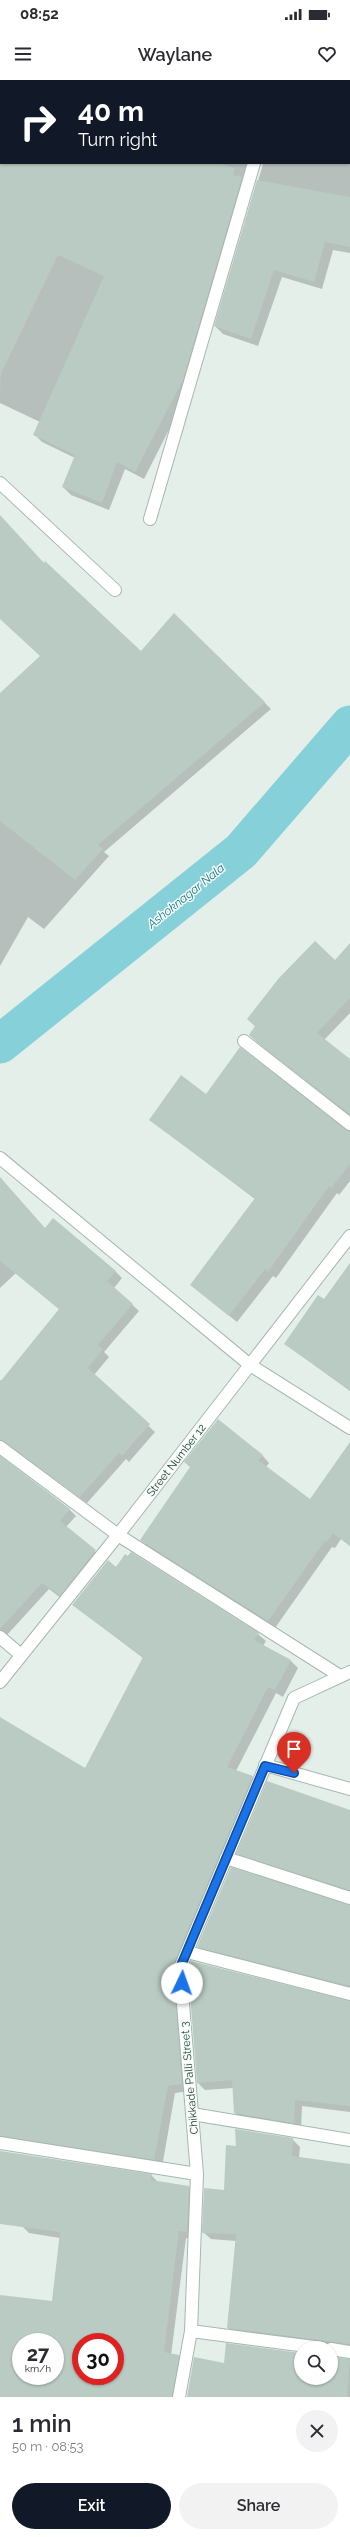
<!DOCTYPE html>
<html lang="en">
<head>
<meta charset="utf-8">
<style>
	body { margin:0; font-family:Raleway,sans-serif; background:#f2f2f3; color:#2b2b33; height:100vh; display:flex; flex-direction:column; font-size:15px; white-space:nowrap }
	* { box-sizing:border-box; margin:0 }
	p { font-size:13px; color:#7c7c81 }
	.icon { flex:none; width:22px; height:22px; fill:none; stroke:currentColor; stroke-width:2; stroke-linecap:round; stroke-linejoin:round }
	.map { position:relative; height:2317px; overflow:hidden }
	.side { display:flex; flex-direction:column; background:#fff; flex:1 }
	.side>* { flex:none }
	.hud { position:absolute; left:0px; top:0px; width:350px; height:84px; box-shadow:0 1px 3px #0004; background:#111827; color:#fff; overflow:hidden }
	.controls { position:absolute; left:294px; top:2261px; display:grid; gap:8px }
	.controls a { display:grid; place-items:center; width:44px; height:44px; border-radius:50%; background:#fff; box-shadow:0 1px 3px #0004; font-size:20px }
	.speed { position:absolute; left:12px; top:2253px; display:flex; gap:8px; font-size:20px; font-weight:700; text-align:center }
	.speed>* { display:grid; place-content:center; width:52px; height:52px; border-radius:50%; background:#fff; box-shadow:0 1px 3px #0004; line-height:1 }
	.speed small { font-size:10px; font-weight:400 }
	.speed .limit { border:6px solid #d22; background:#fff; color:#111 }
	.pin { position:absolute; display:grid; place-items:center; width:34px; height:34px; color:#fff; margin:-41px -17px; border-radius:50% 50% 50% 0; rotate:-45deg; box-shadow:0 0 4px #0007 }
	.pin .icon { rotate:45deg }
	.me { position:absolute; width:44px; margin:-22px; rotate:3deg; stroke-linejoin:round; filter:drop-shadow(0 0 3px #0008) }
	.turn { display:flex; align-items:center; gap:14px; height:84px; padding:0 12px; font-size:18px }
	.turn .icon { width:52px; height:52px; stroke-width:2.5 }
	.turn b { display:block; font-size:28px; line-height:34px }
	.round { display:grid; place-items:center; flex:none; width:42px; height:42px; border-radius:21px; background:#f2f2f3 }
	.summary { display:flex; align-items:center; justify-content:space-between; height:68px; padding:0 12px }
	h1 { font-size:24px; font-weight:600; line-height:30px }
	.action { display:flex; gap:8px; margin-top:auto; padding:8px 12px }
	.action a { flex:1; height:46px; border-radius:24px; background:#111827; color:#fff; font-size:16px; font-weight:600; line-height:46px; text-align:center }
	.action a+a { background:#f2f2f3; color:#2b2b33 }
	.status { display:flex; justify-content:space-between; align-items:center; height:28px; padding:0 20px; background:#fff; direction:ltr }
	.status svg { height:11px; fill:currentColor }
	header { display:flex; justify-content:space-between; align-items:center; height:52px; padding:0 12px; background:#fff; font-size:18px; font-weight:600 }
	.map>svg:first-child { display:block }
</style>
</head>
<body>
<div class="status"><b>08:52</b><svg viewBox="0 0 49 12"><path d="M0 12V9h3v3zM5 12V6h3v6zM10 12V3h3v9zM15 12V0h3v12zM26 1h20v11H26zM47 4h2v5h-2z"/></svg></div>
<header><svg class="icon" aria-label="menu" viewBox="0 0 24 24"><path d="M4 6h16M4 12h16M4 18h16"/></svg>Waylane<svg class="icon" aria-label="heart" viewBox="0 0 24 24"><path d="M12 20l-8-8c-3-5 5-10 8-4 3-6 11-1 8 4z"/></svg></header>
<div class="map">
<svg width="350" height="2317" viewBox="0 0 350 2317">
	<rect width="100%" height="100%" fill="#e4efea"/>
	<g fill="#0003" fill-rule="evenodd">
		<polygon points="7,0 286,0 7,1"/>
		<polygon points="287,0 350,0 350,173 333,170 322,209 282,197 258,266 223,254 215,246 263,84 256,86 190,308 144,399 125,389 109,430 71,415 63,407 75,378 42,362 34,354 40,342 0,323 1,19 1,83 349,83 349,1"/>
		<polygon points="0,439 44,484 141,572 174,534 271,629 104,772 109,776 44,849 28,837 0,886 0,614 41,576 0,538"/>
		<polygon points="350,864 350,933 324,960 350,980 350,1035 258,963 250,955 256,947 248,939 335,882"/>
		<polygon points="206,1015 350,1052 350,1101 339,1115 337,1113 276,1198 273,1196 237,1242 191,1205 255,1119 150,1040"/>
		<polygon points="0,1098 45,1150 115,1191 122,1198 114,1208 139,1231 104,1272 109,1277 94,1295 155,1352 129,1382 126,1379 87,1423 12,1367 0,1371 0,1300 2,1301 60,1230 16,1193 0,1208"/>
		<polygon points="350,1184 350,1311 285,1264 324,1220"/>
		<polygon points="350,1364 350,1466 341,1459 335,1468 332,1467 275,1548 148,1467 141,1460 262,1375 269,1383 266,1387 310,1420"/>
		<polygon points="0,1376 70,1430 76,1436 66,1447 102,1478 66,1522 49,1509 6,1556 0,1557"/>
		<path d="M 131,1473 L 258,1554 L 266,1561 L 263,1566 L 291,1581 L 298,1588 L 283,1617 L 276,1613 L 236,1691 L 252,1697 L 260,1704 L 180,1893 L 189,2011 L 175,2013 L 162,2087 L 1,2066 L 0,2072 L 151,2095 L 158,2102 L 189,2107 L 196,2114 L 194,2159 L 186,2158 L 171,2275 L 179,2276 L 186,2283 L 180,2317 L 0,2317 L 0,2216 L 53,2222 L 60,2158 L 29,2153 L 22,2146 L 0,2139 L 0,1638 L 85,1689 L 143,1578 L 73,1525 ZM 21,2262 L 55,2262 L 55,2296 L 21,2296 ZM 81,2262 L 115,2262 L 115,2296 L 81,2296 Z"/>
		<polygon points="350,1731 350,1814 245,1781 238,1773"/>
		<polygon points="350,1826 350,1911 206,1874 198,1867"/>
		<polygon points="350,1922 350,2032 302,2026 301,2050 242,2040 235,2033 233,2008 205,2010 198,2003"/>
		<polygon points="292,2059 300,2067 299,2078 350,2085 350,2270 236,2255 228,2248 236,2161 211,2159 203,2152 225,2112 238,2067"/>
		<polygon points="301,2274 301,2298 331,2298 331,2277 350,2280 350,2317 188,2317 225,2284"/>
	</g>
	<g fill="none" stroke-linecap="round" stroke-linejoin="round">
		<polyline stroke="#86d0da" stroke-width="39" points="0,964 241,771 350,645"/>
	</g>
	<g fill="#b9cbc3" fill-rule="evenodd">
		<polygon points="0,83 218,83 235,88 233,95 242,97 183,300 135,392 117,382 102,423 62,407 75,375 33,355 104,196 58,175 0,296"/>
		<polygon points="257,100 350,117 350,167 325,162 314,202 274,190 251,259 214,246"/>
		<polygon points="0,435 44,483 45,481 141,571 174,533 265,622 98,765 103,769 75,800 0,741 0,613 40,576 0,539"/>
		<polygon points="315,861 335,880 350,863 350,918 317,953 350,979 350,1034 249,955 255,946 247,939 279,898"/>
		<polygon points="240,967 350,1051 350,1084 331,1108 329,1106 268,1192 265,1189 229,1236 190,1205 255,1118 149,1040 181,995 206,1014"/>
		<polygon points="0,1097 45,1148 53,1138 116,1191 107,1201 133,1224 98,1265 103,1269 88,1288 150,1344 122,1376 119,1373 80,1417 0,1360 0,1302 59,1229 0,1181"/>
		<polygon points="350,1183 350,1310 284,1264 318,1215 324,1219"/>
		<polygon points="218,1339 263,1375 258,1380 310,1419 350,1362 350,1466 333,1453 327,1462 325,1461 268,1541 140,1460 190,1387 184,1382"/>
		<polygon points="0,1376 70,1429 60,1441 96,1470 60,1516 42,1503 0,1549"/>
		<polygon points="131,1472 259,1553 254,1560 291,1580 275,1610 268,1607 227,1687 253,1696 173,1885 182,2004 168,2006 154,2080 0,2056 0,1637 85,1688 143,1577 72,1525 108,1480 116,1487 125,1474 128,1476"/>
		<polygon points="267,1701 350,1730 350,1810 236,1774"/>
		<polygon points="231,1787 350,1825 350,1906 197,1867"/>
		<polygon points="191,1881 350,1921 350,2026 295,2020 294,2043 234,2033 232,2000 197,2003 188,1889"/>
		<polygon points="235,2049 293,2058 292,2076 350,2084 350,2264 227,2248 236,2154 202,2153 204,2108 224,2110 226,2065 236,2066"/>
		<path d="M 0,2071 L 152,2094 L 151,2100 L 189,2106 L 187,2152 L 179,2151 L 164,2272 L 179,2275 L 172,2317 L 0,2317 L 0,2215 L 52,2221 L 60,2152 L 0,2144 ZM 21,2262 L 55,2262 L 55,2296 L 21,2296 ZM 81,2262 L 115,2262 L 115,2296 L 81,2296 Z"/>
		<polygon points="226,2263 301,2273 301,2298 331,2298 331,2277 350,2279 347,2317 187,2317 194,2277 224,2283"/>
	</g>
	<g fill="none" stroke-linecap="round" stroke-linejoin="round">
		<g stroke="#a6b8b1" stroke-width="14">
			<g id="street">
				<polyline points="278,1 279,0"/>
				<polyline points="0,403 115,510"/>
				<polyline points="150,439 254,83"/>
				<polyline points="244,961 350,1044"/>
				<polyline points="0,1078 250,1285 350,1348"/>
				<polyline points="0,1367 118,1455 340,1596"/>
				<polyline points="0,1557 21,1575"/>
				<polyline points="0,1602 118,1455 350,1156"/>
				<polyline points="265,1685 350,1709"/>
				<polyline points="226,1778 350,1818"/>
				<polyline points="187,1872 350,1914"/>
				<polyline points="192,2034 350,2060"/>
				<polyline points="0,2063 197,2094"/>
				<polyline points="191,2251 322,2268"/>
				<polyline points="331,2269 350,2272"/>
				<polyline points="179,2317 191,2251 197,2094 180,1888 294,1618 350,1592"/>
			</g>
		</g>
		<use href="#street" stroke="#fff" stroke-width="12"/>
	</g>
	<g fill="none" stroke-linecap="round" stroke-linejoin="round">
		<g stroke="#114b97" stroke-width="10">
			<polyline id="route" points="182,1903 180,1888 265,1686 294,1693"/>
		</g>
		<use href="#route" stroke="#1a73e8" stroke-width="7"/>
	</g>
	<g text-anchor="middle" stroke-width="3" stroke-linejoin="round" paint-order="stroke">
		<g font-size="11" fill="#214439" stroke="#f6fbf8">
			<text transform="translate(176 1380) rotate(-52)" y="4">Street Number 12</text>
			<text transform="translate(189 1998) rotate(-95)" y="4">Chikkade Palli Street 3</text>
		</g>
		<g font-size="12" font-style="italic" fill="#127988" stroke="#f6fbf8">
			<text transform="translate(186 816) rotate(-39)" y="4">Ashoknagar Nala</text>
		</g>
	</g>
</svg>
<div class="controls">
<a><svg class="icon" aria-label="search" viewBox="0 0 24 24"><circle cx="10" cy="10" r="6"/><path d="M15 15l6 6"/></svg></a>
</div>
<div class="speed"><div>27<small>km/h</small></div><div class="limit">30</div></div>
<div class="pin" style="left:294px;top:1693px;background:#d93025"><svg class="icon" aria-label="arrive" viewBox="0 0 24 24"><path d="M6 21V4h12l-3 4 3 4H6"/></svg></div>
<svg class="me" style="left:182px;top:1903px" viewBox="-20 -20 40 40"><circle r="19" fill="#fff"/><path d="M0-13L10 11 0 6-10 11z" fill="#1a73e8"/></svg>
<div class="hud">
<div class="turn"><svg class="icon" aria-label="right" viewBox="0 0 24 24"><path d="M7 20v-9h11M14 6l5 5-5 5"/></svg><div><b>40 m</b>Turn right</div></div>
</div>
</div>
<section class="side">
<div class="summary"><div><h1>1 min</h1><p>50 m · 08:53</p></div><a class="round"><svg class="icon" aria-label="close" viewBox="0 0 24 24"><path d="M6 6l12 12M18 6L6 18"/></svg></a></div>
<div class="action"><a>Exit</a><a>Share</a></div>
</section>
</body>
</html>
